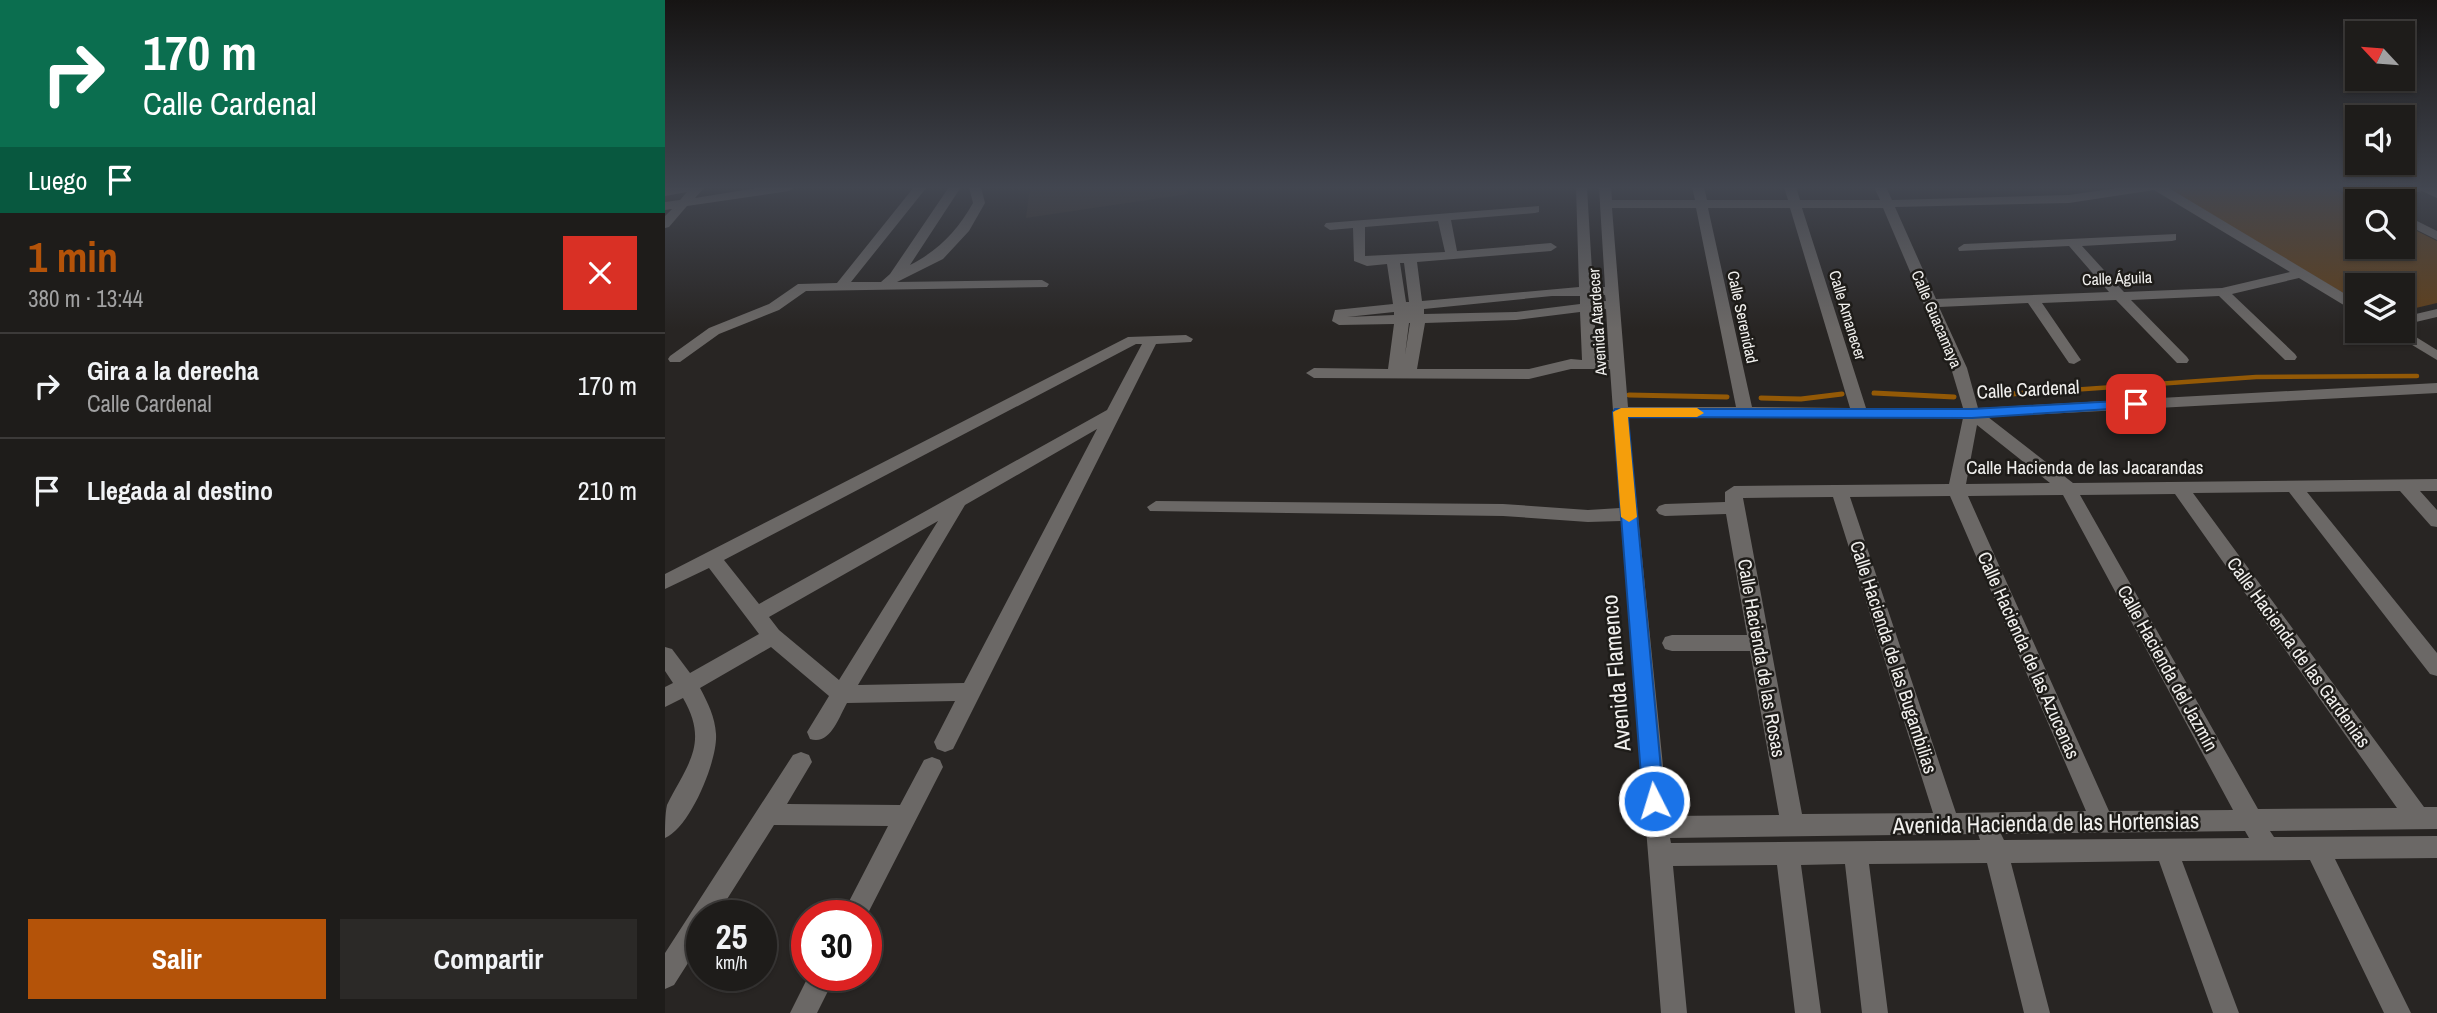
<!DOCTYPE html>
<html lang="es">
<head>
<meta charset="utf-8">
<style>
	body { margin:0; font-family:"Archivo Narrow",sans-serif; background:#2b2927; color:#f1f3f6; height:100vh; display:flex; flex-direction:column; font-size:26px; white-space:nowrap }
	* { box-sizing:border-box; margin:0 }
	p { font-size:23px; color:#a1a1a2 }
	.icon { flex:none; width:38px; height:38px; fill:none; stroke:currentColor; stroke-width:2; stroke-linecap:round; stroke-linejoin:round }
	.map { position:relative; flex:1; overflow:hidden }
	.sheet { display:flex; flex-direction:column; background:#1e1c1a; width:665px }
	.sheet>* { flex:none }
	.banner { background:#0b6e4f; color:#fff; overflow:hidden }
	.needle { width:46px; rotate:296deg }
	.tools { position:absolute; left:1680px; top:21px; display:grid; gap:14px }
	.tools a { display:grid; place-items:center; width:70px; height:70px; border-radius:0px; background:#1e1c1a; box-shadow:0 2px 5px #0004,0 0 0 2px #3c3a39; font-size:35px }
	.speed { position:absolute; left:21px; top:900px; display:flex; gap:14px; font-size:35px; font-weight:700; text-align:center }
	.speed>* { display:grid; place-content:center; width:91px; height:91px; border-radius:50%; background:#1e1c1a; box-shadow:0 2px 5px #0004,0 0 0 2px #3c3a39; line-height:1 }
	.speed small { font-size:18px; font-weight:400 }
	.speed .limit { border:10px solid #d22; background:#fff; color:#111 }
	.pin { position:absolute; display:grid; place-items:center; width:60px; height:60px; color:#fff; margin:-30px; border-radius:14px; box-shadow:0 4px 10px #0006 }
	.me { position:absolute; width:77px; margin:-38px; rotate:355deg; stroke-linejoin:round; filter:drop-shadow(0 0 5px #0008) }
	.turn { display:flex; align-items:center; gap:24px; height:147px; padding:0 28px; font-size:32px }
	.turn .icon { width:91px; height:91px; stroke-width:2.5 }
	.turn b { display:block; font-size:49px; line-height:60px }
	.then { display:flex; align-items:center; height:66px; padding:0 28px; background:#0003; gap:14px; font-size:26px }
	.round { display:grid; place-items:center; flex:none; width:74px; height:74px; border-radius:0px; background:#2b2927 }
	.overview { display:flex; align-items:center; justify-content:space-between; height:119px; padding:0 28px }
	h1 { font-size:42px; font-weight:700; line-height:52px; color:#b45309 }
	.primary-button { display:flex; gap:14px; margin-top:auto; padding:14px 28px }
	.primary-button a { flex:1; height:80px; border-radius:0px; background:#b45309; color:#fff; font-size:28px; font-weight:700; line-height:80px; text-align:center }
	.primary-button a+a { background:#2b2927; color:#f1f3f6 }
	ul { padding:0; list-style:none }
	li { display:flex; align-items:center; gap:21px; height:105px; padding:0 28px; border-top:2px solid #3c3a39 }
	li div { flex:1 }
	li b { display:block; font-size:26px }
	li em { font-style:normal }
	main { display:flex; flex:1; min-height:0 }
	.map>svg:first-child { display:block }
</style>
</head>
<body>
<main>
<section class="sheet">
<div class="banner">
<div class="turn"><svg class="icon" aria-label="right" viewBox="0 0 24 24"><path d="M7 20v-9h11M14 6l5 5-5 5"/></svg><div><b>170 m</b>Calle Cardenal</div></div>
<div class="then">Luego<svg class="icon" aria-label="arrive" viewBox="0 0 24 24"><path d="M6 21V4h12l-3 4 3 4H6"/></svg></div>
</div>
<div class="overview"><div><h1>1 min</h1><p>380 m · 13:44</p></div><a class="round" style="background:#d93025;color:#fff"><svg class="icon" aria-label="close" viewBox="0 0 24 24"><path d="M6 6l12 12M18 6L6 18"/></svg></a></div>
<ul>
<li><svg class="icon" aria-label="right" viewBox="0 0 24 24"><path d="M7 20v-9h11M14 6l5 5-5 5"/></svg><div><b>Gira a la derecha</b><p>Calle Cardenal</p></div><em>170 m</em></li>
<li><svg class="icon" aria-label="arrive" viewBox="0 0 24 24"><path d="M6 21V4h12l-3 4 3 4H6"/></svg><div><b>Llegada al destino</b></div><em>210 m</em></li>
</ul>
<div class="primary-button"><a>Salir</a><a>Compartir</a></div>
</section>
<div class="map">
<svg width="1772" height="1013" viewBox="0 0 1772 1013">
	<rect width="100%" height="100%" fill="#282523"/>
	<polygon fill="#37302a" points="365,187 522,187 523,194 361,218"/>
	<polygon fill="#61401a" points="1663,187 1693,201 1692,247 1738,247 1738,224 1772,241 1772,303 1738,311 1738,285 1692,285 1692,301 1497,188"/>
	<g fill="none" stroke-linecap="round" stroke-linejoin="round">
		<polyline stroke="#935906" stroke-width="4.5" points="1364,393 1591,377 1752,376"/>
		<g stroke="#935906" stroke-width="5">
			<polyline points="1209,393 1289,397"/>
			<polyline points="964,395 1062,397"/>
			<polyline points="1322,396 1386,391"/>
			<polyline points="1096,398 1136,399 1177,394"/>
		</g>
		<g fill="#6b6866" fill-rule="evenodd">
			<polygon points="40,187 30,198 98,187 130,187 124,191 22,206 4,227 0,228 0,216 7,209 0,210 0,202 15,200 22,192 0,196 0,188"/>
			<path d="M 249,187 L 262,187 L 186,282 L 216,282 L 225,274 L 284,187 L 296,187 L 245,265 C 274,250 292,231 308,203 L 304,187 L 316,187 L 320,203 L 304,231 L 278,259 L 232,282 L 377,280 L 384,284 L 382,287 L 141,291 L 114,310 L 54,334 L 15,362 L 5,362 L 3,359 L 5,356 L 44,328 L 104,304 L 133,284 L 172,283 Z"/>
			<path d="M 911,187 L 922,188 L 928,287 L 940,287 L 934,187 L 946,187 L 947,200 L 1030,200 L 1027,187 L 1039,187 L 1042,200 L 1123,200 L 1119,187 L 1131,187 L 1135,200 L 1215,200 L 1209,187 L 1221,187 L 1227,200 L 1404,195 L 1459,187 L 1502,187 L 1692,301 L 1692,311 L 1687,310 L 1634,278 L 1567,294 L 1630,354 L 1632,357 L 1630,360 L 1620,360 L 1554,296 L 1466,300 L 1522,357 L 1524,360 L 1522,363 L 1512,363 L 1451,300 L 1377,303 L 1416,360 L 1409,364 L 1404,363 L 1363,303 L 1274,307 L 1302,368 L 1313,408 L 1772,383 L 1772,393 L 1323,417 L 1408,483 L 1772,479 L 1772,491 L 1755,491 L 1772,510 L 1772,527 L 1766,526 L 1735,491 L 1642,492 L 1772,653 L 1772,676 L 1765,674 L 1624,492 L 1528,493 L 1759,807 L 1772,807 L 1772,829 L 1605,831 L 1609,837 L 1772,836 L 1772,858 L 1670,859 L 1746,1013 L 1719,1013 L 1645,860 L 1517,861 L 1574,1013 L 1548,1013 L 1494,861 L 1346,863 L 1385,1013 L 1359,1013 L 1322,863 L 1204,864 L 1223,1013 L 1197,1013 L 1180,864 L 1136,865 L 1156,1013 L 1130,1013 L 1112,865 L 1008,866 L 1022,1013 L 996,1013 L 956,521 L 923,522 L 838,516 L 485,511 L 482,507 L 491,501 L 838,504 L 923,510 L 955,508 L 945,369 L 906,369 L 864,379 L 649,378 L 641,373 L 649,368 L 723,369 L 729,324 L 674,325 L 667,321 L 670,310 L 728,304 L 722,264 L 702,266 L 689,261 L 688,228 L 665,230 L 659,226 L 661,223 L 874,206 L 874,212 L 870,213 L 786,220 L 792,251 L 886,243 L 892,247 L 886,251 L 752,262 L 757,301 L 914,287 ZM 1489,190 L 1625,272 L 1557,288 L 1459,292 L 1417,246 L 1507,241 L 1511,240 L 1511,234 L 1299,244 L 1293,248 L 1294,251 L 1404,246 L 1444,292 L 1271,299 L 1230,207 L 1404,203 ZM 947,208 L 1031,208 L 1071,407 L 963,407 ZM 1043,208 L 1125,208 L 1185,408 L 1087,407 ZM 1137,208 L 1218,208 L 1286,368 L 1298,408 L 1201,408 ZM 773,221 L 780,252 L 700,256 L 700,227 ZM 735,263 L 739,263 L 744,302 L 741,302 ZM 928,295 L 940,295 L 941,301 L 929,302 ZM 887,296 L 915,296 L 915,304 L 851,312 L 759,314 L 759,309 ZM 941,309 L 944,360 L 932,360 L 929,310 ZM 729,312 L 729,315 L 682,317 ZM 915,312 L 917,360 L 906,359 L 864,369 L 752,369 L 760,323 L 851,320 ZM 744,323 L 745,323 L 740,355 ZM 963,417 L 1298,418 L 1284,484 L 1069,486 L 1060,492 L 1060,502 L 1000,504 L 994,506 L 991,510 L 994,514 L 1000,516 L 1061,514 L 1082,635 L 1007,635 L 1000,637 L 997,643 L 1000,649 L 1007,651 L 1085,651 L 1114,815 L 1003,816 ZM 1312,425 L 1385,483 L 1301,484 ZM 1510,494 L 1732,808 L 1593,809 L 1415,495 ZM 1398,495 L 1568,810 L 1444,811 L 1303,496 ZM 1285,496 L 1421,811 L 1291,813 L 1185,497 ZM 1168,497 L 1268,813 L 1137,814 L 1078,498 ZM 1580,831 L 1584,838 L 1339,840 L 1336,834 ZM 1313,834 L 1315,840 L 1006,843 L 1005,838 Z"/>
			<polygon points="1735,187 1769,187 1772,189 1772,198 1757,191 1707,201 1696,200 1698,194"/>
			<polygon points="1738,214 1772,231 1772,240 1738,223"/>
			<polygon points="1772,309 1772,317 1738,325 1738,317"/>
			<polygon points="1738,329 1772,350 1772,360 1724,331"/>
			<path d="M 521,335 L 528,339 L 526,342 L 491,344 L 288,749 L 280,752 L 272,749 L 269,742 L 290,701 L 182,703 C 174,717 165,746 145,739 L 142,732 L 164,696 L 106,647 L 35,688 C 43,703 50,717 51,734 C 53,760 25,828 0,838 C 0,828 0,814 2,805 C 21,766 45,744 18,698 L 0,707 L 0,687 L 8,683 L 0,671 L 0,647 L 7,649 L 25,673 L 94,634 L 44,568 L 0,589 L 0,574 L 463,337 ZM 471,344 L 477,344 L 442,410 L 94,604 L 59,560 ZM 432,429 L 299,683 L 193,685 L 300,505 ZM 273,521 L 174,680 L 114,630 L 104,617 Z"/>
			<polygon points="136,752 144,755 147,762 122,804 235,805 259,760 267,757 275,760 278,767 201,917 177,915 223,826 109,825 52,915 37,915 37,941 9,985 0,989 0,953 128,755"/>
			<polygon points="144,975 171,975 152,1013 125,1013"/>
		</g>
	</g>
	<linearGradient id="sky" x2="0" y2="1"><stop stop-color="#161413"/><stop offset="0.57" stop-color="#424650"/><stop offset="1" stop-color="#424650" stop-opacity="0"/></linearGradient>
	<rect width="1772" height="329" fill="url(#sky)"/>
	<polygon fill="#1a73e8" stroke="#114b97" stroke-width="2" points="1471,400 1476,401 1476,407 1307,418 963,417 999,801 996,807 989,810 981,807 978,801 948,412 950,409 1307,409"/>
	<polygon fill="#f59e0b" points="956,408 1032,408 1039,413 1032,417 963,417 972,517 964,522 956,517 948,412"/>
	<g text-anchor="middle" stroke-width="5" stroke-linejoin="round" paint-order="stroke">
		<g font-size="16" fill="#f1f0ee" stroke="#1e1c19">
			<text transform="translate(1452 278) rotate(-2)" y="6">Calle Águila</text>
			<text transform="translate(1183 315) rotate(73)" y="6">Calle Amanecer</text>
			<text transform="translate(1078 317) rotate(78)" y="6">Calle Serenidad</text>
			<text transform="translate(1272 319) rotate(67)" y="6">Calle Guacamaya</text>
			<text transform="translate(932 322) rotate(-94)" y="6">Avenida Atardecer</text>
		</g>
		<g font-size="19" fill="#f1f0ee" stroke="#1e1c19">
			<text transform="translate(1363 389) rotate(-3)" y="7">Calle Cardenal</text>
			<text x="1420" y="474">Calle Hacienda de las Jacarandas</text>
			<text transform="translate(1634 652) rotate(54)" y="7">Calle Hacienda de las Gardenias</text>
			<text transform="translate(1364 655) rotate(66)" y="7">Calle Hacienda de las Azucenas</text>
			<text transform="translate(1229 657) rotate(72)" y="7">Calle Hacienda de las Bugambilias</text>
			<text transform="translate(1097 658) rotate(80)" y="7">Calle Hacienda de las Rosas</text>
			<text transform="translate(1503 668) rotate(61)" y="7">Calle Hacienda del Jazmín</text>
		</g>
		<g font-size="23" fill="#f1f0ee" stroke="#1e1c19">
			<text transform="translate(951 673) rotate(-95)" y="8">Avenida Flamenco</text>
			<text transform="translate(1381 823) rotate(-1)" y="8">Avenida Hacienda de las Hortensias</text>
		</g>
	</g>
</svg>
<div class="tools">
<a><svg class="needle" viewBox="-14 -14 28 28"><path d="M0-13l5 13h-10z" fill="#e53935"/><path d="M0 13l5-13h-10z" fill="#a1a1a2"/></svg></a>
<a><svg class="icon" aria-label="sound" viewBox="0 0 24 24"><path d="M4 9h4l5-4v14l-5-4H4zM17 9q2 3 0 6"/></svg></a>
<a><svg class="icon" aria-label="search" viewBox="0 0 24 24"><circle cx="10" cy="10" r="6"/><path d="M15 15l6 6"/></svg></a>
<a><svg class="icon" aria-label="layers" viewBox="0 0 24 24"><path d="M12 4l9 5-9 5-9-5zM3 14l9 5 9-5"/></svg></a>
</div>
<div class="speed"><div>25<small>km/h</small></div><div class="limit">30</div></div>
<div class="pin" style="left:1471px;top:404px;background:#d93025"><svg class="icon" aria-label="arrive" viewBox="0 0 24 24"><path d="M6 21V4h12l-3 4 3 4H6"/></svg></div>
<svg class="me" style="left:989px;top:801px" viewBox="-20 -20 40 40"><circle r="17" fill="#1a73e8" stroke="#fff" stroke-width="3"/><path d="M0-11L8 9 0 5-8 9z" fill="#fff"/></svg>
</div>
</main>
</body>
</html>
